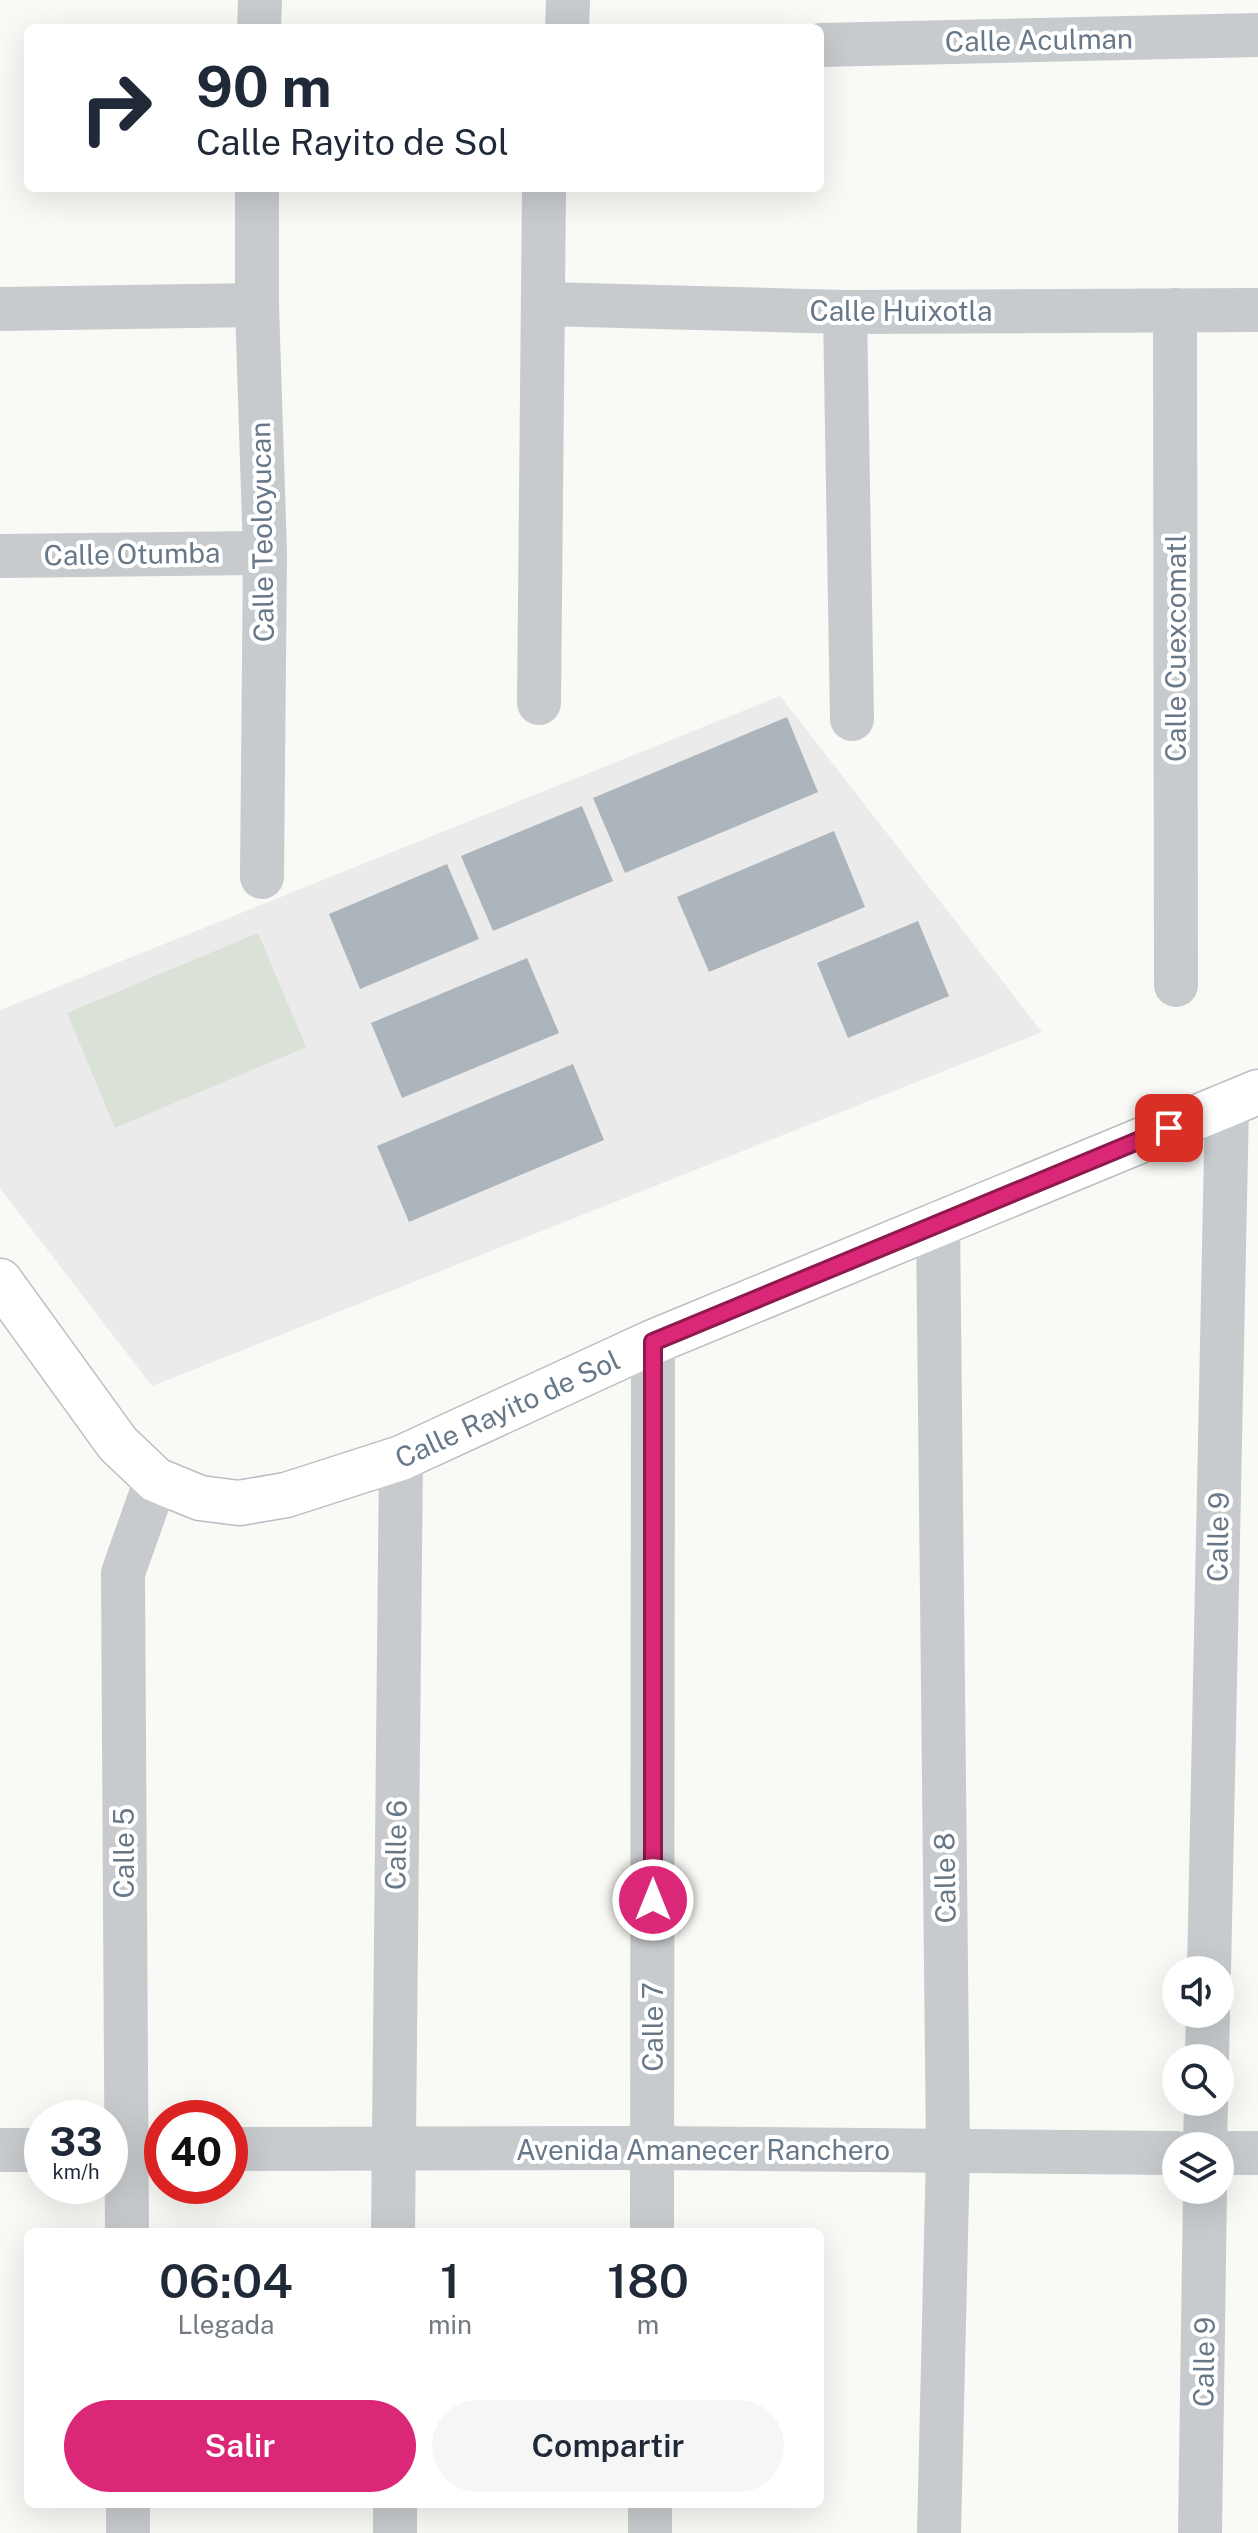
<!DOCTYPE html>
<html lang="es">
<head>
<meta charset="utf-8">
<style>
	body { margin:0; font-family:"Public Sans",sans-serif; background:#f6f6f7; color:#1f2937; height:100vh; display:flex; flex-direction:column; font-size:30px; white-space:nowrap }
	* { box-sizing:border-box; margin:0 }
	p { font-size:26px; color:#747a83 }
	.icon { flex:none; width:44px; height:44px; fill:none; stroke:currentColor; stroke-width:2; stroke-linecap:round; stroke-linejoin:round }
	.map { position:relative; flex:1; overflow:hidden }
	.panel { position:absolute; left:24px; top:2228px; width:800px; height:280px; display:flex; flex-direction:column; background:#fff; border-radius:12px; box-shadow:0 8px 32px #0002 }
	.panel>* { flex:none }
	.hud { position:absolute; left:24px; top:24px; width:800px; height:168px; border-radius:12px; box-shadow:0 8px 32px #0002; background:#fff; color:#1f2937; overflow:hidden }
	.tools { position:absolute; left:1162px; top:1956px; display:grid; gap:16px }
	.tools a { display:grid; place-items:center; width:72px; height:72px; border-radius:50%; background:#fff; box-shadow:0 8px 32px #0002; font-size:40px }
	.speed { position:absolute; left:24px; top:2100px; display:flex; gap:16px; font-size:40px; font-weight:700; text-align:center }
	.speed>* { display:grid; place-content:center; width:104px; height:104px; border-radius:50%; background:#fff; box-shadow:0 8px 32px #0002; line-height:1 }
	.speed small { font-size:20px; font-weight:400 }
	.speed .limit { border:12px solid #d22; background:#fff; color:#111 }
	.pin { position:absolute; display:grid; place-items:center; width:68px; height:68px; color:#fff; margin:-34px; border-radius:16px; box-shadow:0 4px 12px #0006 }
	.me { position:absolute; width:88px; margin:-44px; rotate:0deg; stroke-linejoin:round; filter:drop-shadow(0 0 6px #0008) }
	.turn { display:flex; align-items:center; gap:28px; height:168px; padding:0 40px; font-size:36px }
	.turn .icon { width:104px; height:104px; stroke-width:2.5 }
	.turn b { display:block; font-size:56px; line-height:68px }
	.eta { display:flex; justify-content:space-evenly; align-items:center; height:136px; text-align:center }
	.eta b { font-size:48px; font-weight:600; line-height:56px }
	.action { display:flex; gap:16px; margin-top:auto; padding:16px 40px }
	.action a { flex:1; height:92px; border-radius:48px; background:#db2777; color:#fff; font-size:32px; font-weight:600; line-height:92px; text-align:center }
	.action a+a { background:#f6f6f7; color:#1f2937 }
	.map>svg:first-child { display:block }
</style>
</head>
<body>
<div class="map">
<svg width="1258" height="2533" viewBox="0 0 1258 2533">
	<rect width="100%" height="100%" fill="#f9f9f6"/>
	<polygon fill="#eaebea" points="780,696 1042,1032 152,1386 0,1188 0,1010"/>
	<polygon fill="#dae1d7" points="258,933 306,1047 115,1128 67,1013"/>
	<g fill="#adb5bc">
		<polygon points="787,717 818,792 625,873 593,798"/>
		<polygon points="582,806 613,881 493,931 461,856"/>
		<polygon points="834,831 865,907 709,972 677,897"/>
		<polygon points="447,864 479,939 360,989 329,914"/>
		<polygon points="918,921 949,996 848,1038 817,963"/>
		<polygon points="527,958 559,1033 402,1098 371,1023"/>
		<polygon points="573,1064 604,1140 409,1222 377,1146"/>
	</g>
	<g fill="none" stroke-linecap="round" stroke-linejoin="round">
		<g stroke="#babec2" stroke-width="47">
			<g id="major">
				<path id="s1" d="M 0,1281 L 118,1444 L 156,1480 L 200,1498 L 239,1503 L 286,1495 L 401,1458 L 653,1342 L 1258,1092"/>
			</g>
		</g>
		<g stroke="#c7cbce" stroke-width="44">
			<polyline points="259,28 260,0"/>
			<polyline points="567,28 568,0"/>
			<polyline points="820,45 1258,35"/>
			<polyline points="257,188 257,305 265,553 262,877"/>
			<polyline points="544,304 845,312 1258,310"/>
			<polyline points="0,309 257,305"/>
			<polyline points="1175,310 1176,985"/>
			<polyline points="845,312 852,719"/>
			<polyline points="0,556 265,553"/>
			<polyline points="539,703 544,188"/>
			<polyline points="938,1223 948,2152 939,2533"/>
			<polyline points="1209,1970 1227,1104"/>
			<polyline points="1207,2058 1208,2014"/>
			<polyline points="1205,2146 1206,2102"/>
			<polyline points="230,2149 653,2148 1176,2153"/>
			<polyline points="0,2150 42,2150"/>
			<polyline points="1220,2153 1258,2153"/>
			<polyline points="127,2232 123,1573 156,1480"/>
			<polyline points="393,2232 401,1458"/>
			<polyline points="652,2232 653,1342"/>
			<polyline points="128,2504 128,2533"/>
			<polyline points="395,2504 395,2533"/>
			<polyline points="650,2533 650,2504"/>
			<polyline points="1200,2533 1205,2190"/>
		</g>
		<use href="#major" stroke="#fff" stroke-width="44"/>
	</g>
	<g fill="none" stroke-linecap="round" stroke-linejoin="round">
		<g stroke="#8e194d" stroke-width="20">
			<polyline id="route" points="653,1900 653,1342 1169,1128"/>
		</g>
		<use href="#route" stroke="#db2777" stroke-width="14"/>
	</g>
	<g text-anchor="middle" stroke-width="8" stroke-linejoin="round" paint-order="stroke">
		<g font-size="28" fill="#677888" stroke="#fff">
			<text transform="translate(1039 40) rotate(-1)" y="10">Calle Aculman</text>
			<text x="901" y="321">Calle Huixotla</text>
			<text transform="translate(262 532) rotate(-91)" y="10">Calle Teoloyucan</text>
			<text transform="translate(132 554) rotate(-1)" y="10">Calle Otumba</text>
			<text transform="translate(1176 648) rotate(-90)" y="10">Calle Cuexcomatl</text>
			<text dy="10" stroke="none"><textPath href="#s1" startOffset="626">Calle Rayito de Sol</textPath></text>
			<text transform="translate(1218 1537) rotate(-89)" y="10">Calle 9</text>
			<text transform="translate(396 1845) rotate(-89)" y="10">Calle 6</text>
			<text transform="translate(124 1853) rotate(-90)" y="10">Calle 5</text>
			<text transform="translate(945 1878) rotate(-91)" y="10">Calle 8</text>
			<text transform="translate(653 2027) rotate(-90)" y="10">Calle 7</text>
			<text x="703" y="2160">Avenida Amanecer Ranchero</text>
			<text transform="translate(1204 2362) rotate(-89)" y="10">Calle 9</text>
		</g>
	</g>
</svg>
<div class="tools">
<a><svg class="icon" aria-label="sound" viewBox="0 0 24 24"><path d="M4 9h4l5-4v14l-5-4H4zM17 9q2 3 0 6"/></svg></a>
<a><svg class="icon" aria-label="search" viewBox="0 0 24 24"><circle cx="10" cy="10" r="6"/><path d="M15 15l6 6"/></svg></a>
<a><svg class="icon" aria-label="layers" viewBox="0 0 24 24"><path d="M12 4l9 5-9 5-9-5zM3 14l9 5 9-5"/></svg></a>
</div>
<div class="speed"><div>33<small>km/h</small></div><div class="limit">40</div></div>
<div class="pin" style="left:1169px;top:1128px;background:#d93025"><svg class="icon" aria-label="arrive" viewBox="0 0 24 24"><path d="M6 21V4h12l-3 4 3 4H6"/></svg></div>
<svg class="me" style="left:653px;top:1900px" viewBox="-20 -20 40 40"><circle r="17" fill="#db2777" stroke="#fff" stroke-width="3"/><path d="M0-11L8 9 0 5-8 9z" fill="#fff"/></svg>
<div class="hud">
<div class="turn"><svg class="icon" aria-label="right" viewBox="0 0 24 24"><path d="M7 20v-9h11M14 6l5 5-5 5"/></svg><div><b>90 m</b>Calle Rayito de Sol</div></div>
</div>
<section class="panel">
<div class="eta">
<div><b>06:04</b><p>Llegada</p></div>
<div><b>1</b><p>min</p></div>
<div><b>180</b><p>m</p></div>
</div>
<div class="action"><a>Salir</a><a>Compartir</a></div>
</section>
</div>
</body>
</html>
